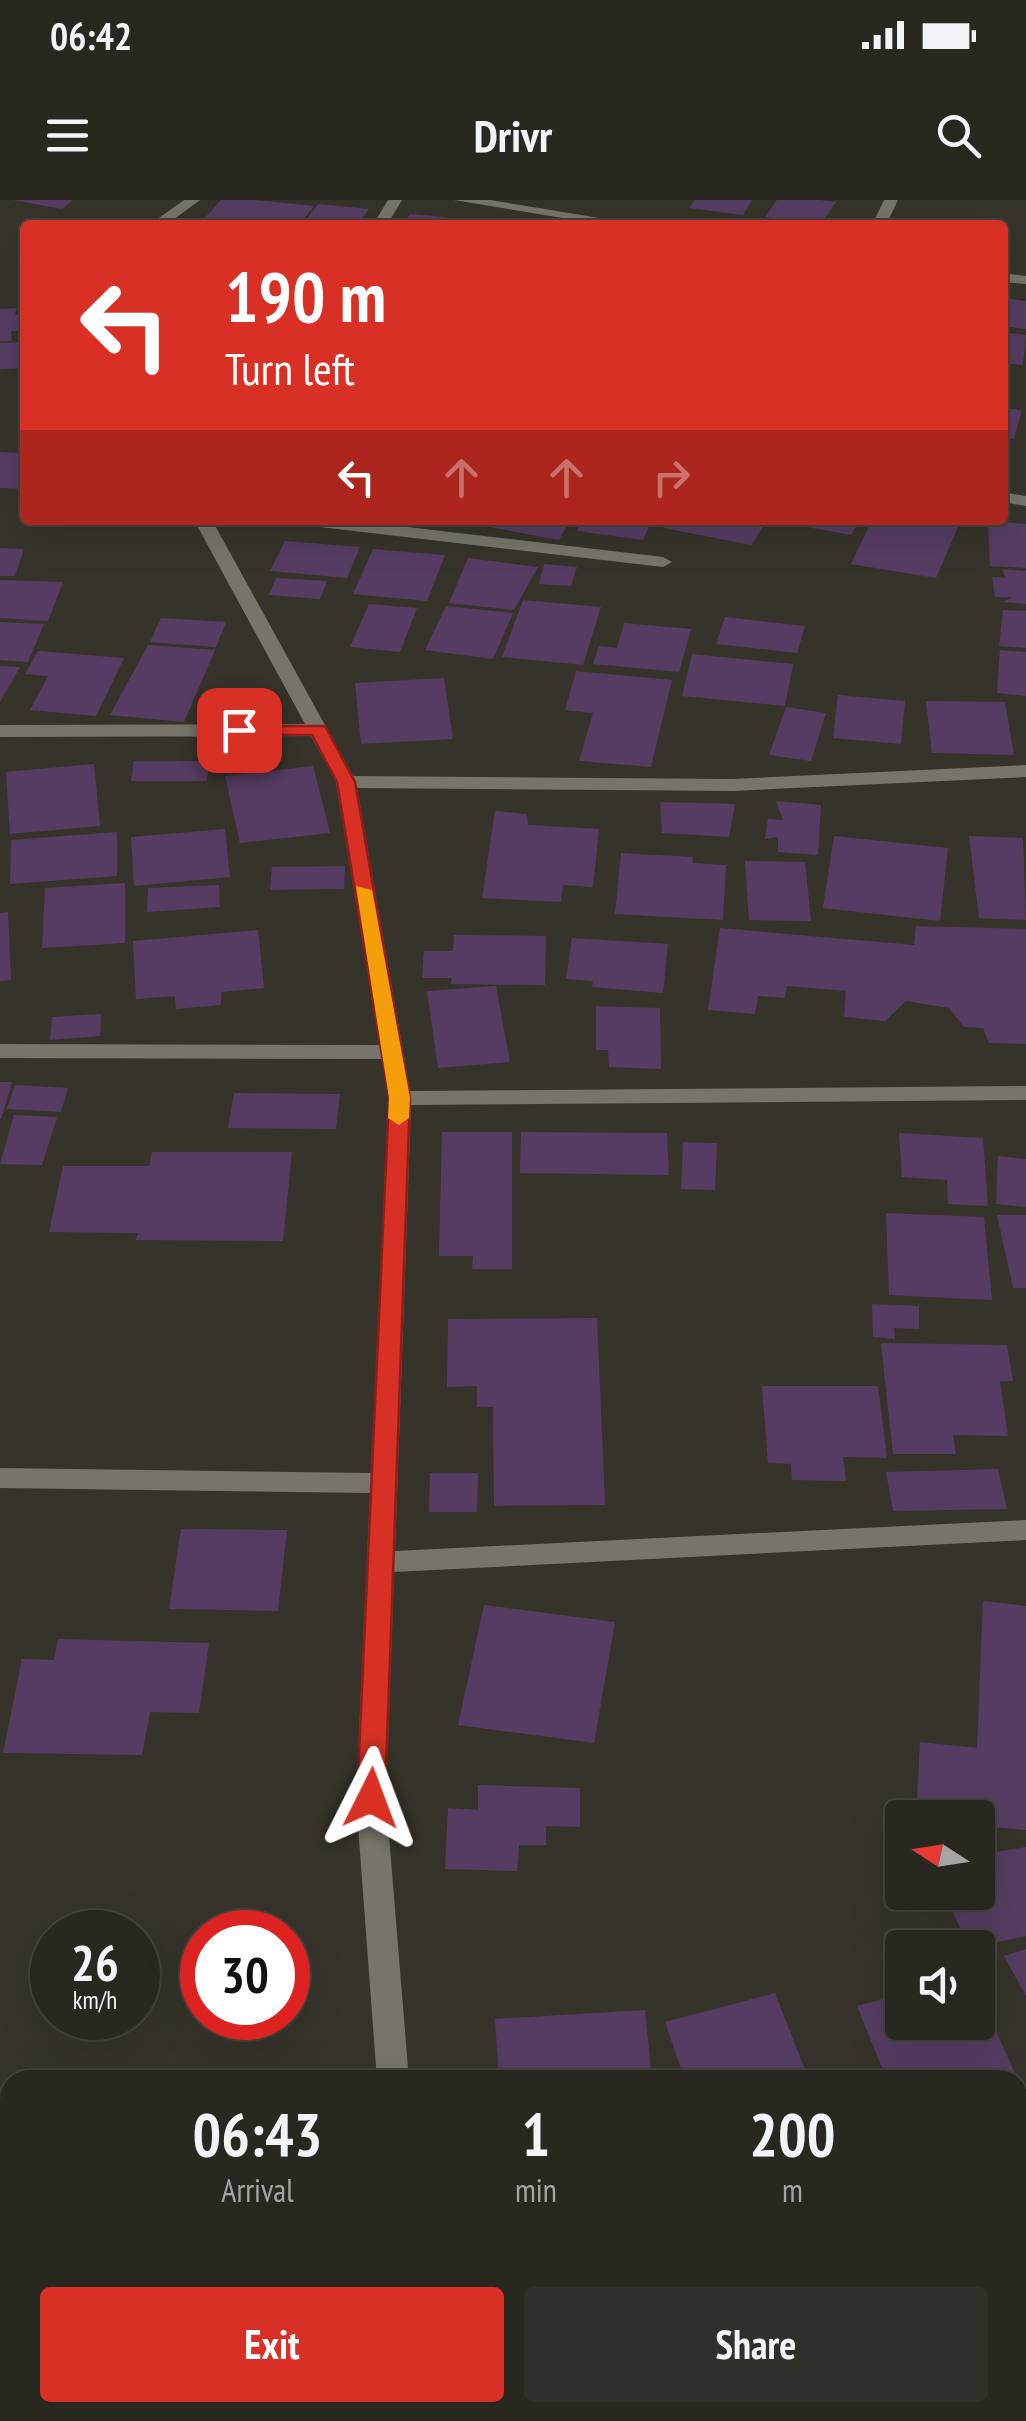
<!DOCTYPE html>
<html lang="en">
<head>
<meta charset="utf-8">
<style>
	body { margin:0; font-family:"PT Sans Narrow",sans-serif; background:#302f29; color:#f1f3f6; height:100vh; display:flex; flex-direction:column; font-size:38px; white-space:nowrap }
	* { box-sizing:border-box; margin:0 }
	p { font-size:32px; color:#a5a5a5 }
	.icon { flex:none; width:55px; height:55px; fill:none; stroke:currentColor; stroke-width:2; stroke-linecap:round; stroke-linejoin:round }
	.map { position:relative; flex:1; overflow:hidden }
	.details { position:absolute; left:0px; top:1870px; width:1028px; height:352px; display:flex; flex-direction:column; background:#282720; border-radius:30px 30px 0 0; box-shadow:0 10px 40px #0002,0 0 0 2px #44443e }
	.details>* { flex:none }
	.top-card { position:absolute; left:20px; top:20px; width:988px; height:305px; border-radius:10px; box-shadow:0 10px 40px #0002,0 0 0 2px #44443e; background:#d93025; color:#fff; overflow:hidden }
	.needle { width:65px; rotate:282deg }
	.controls { position:absolute; left:885px; top:1600px; display:grid; gap:20px }
	.controls a { display:grid; place-items:center; width:110px; height:110px; border-radius:10px; background:#282720; box-shadow:0 10px 40px #0002,0 0 0 2px #44443e; font-size:50px }
	.speed { position:absolute; left:30px; top:1710px; display:flex; gap:20px; font-size:50px; font-weight:700; text-align:center }
	.speed>* { display:grid; place-content:center; width:130px; height:130px; border-radius:50%; background:#282720; box-shadow:0 10px 40px #0002,0 0 0 2px #44443e; line-height:1 }
	.speed small { font-size:25px; font-weight:400 }
	.speed .limit { border:15px solid #d22; background:#fff; color:#111 }
	.pin { position:absolute; display:grid; place-items:center; width:85px; height:85px; color:#fff; margin:-42px; border-radius:20px; box-shadow:0 5px 15px #0006 }
	.me { position:absolute; width:110px; margin:-55px; rotate:3deg; stroke-linejoin:round; filter:drop-shadow(0 0 8px #0008) }
	.turn { display:flex; align-items:center; gap:35px; height:210px; padding:0 40px; font-size:45px }
	.turn .icon { width:130px; height:130px; stroke-width:2.5 }
	.turn b { display:block; font-size:70px; line-height:85px }
	.lanes { display:flex; align-items:center; height:95px; padding:0 40px; background:#0003; justify-content:center; gap:50px; direction:ltr }
	.lanes .off { opacity:.35 }
	.eta { display:flex; justify-content:space-evenly; align-items:center; height:170px; text-align:center }
	.eta b { font-size:60px; font-weight:700; line-height:70px }
	.primary-button { display:flex; gap:20px; margin-top:auto; padding:20px 40px }
	.primary-button a { flex:1; height:115px; border-radius:10px; background:#d93025; color:#fff; font-size:40px; font-weight:700; line-height:115px; text-align:center }
	.primary-button a+a { background:#302f29; color:#f1f3f6 }
	.status { display:flex; justify-content:space-between; align-items:center; height:70px; padding:0 50px; background:#282720; direction:ltr }
	.status svg { height:28px; fill:currentColor }
	header { display:flex; justify-content:space-between; align-items:center; height:130px; padding:0 40px; background:#282720; font-size:45px; font-weight:700 }
	.map>svg:first-child { display:block }
</style>
</head>
<body>
<div class="status"><b>06:42</b><svg viewBox="0 0 49 12"><path d="M0 12V9h3v3zM5 12V6h3v6zM10 12V3h3v9zM15 12V0h3v12zM26 1h20v11H26zM47 4h2v5h-2z"/></svg></div>
<header><svg class="icon" aria-label="menu" viewBox="0 0 24 24"><path d="M4 6h16M4 12h16M4 18h16"/></svg>Drivr<svg class="icon" aria-label="search" viewBox="0 0 24 24"><circle cx="10" cy="10" r="6"/><path d="M15 15l6 6"/></svg></header>
<div class="map">
<svg width="1026" height="2221" viewBox="0 0 1026 2221">
	<rect width="100%" height="100%" fill="#36342a"/>
	<g fill="#563c62">
		<polygon points="13,0 73,0 62,9"/>
		<polygon points="221,0 256,0 314,6 299,25 203,20"/>
		<polygon points="695,0 752,0 743,15 689,8"/>
		<polygon points="777,0 820,0 836,2 820,25 765,17"/>
		<polygon points="318,4 369,9 358,25 302,25"/>
		<polygon points="410,14 445,17 440,25 403,25"/>
		<polygon points="1002,98 1026,101 1026,129 1002,126"/>
		<polygon points="17,108 15,115 25,115 23,131 11,131 12,141 0,141 0,109"/>
		<polygon points="1002,132 1026,135 1023,165 1002,163"/>
		<polygon points="25,142 25,168 0,169 0,143"/>
		<polygon points="1002,208 1022,210 1014,239 1002,238"/>
		<polygon points="0,252 25,253 25,289 0,288"/>
		<polygon points="496,320 570,320 559,340 490,327"/>
		<polygon points="583,320 652,320 643,340 577,331"/>
		<polygon points="670,320 744,320 765,324 751,345 664,328"/>
		<polygon points="799,320 860,320 851,335 796,325"/>
		<polygon points="872,320 961,320 936,378 851,364"/>
		<polygon points="988,321 1026,324 1026,368 990,366"/>
		<polygon points="285,341 360,347 347,378 270,371"/>
		<polygon points="0,348 24,349 15,376 0,376"/>
		<polygon points="373,349 445,355 427,401 353,394"/>
		<polygon points="468,358 538,367 514,410 449,403"/>
		<polygon points="544,364 577,367 571,386 539,384"/>
		<polygon points="1002,369 1026,371 1026,404 1003,402 1013,397 995,397 992,377 1006,378"/>
		<polygon points="276,378 327,381 320,399 269,395"/>
		<polygon points="0,380 63,382 48,421 0,418"/>
		<polygon points="523,400 601,407 583,465 502,457"/>
		<polygon points="369,404 417,408 400,452 350,447"/>
		<polygon points="446,406 513,413 493,459 425,450"/>
		<polygon points="1003,410 1026,411 1026,448 999,446"/>
		<polygon points="725,417 805,426 797,453 716,444"/>
		<polygon points="161,418 226,422 216,447 150,442"/>
		<polygon points="0,422 44,424 28,462 0,460"/>
		<polygon points="624,423 691,429 679,472 593,464 599,446 617,448"/>
		<polygon points="148,445 215,450 184,522 110,515"/>
		<polygon points="1000,450 1026,452 1026,496 997,493"/>
		<polygon points="38,451 124,458 96,516 30,510 48,476 25,474"/>
		<polygon points="692,454 793,464 785,506 682,496"/>
		<polygon points="0,466 20,467 0,502"/>
		<polygon points="576,471 672,480 651,567 579,561 593,513 565,510"/>
		<polygon points="444,478 453,539 361,544 355,483"/>
		<polygon points="838,495 905,501 901,544 833,538"/>
		<polygon points="926,501 1005,502 1014,555 932,553"/>
		<polygon points="786,507 826,513 811,561 769,555"/>
		<polygon points="134,561 209,561 207,581 131,581"/>
		<polygon points="94,564 100,626 10,634 6,572"/>
		<polygon points="313,566 330,633 240,643 225,576"/>
		<polygon points="776,601 821,605 818,655 778,652 778,637 765,639 768,619 783,620"/>
		<polygon points="660,602 735,604 729,637 662,633"/>
		<polygon points="495,611 527,614 528,625 599,629 593,687 563,685 561,702 482,698"/>
		<polygon points="225,629 230,677 134,686 131,637"/>
		<polygon points="117,632 117,676 10,684 11,640"/>
		<polygon points="834,636 948,648 940,721 823,708"/>
		<polygon points="969,636 1023,638 1026,720 979,718"/>
		<polygon points="621,653 693,657 692,663 726,665 723,720 615,714"/>
		<polygon points="745,661 805,662 811,721 749,720"/>
		<polygon points="345,666 344,689 270,690 272,667"/>
		<polygon points="125,683 125,743 42,748 45,688"/>
		<polygon points="219,685 220,707 147,712 148,688"/>
		<polygon points="8,712 11,780 0,781 0,713"/>
		<polygon points="916,726 1026,729 1026,844 989,843 983,828 964,827 949,808 906,801 885,821 844,817 846,791 787,786 785,798 758,796 755,814 708,810 720,728 914,745"/>
		<polygon points="258,730 264,788 221,792 221,805 176,809 175,796 136,799 133,741"/>
		<polygon points="454,735 546,736 545,785 451,784 452,778 422,778 424,751 453,751"/>
		<polygon points="572,738 668,744 663,793 592,787 593,781 566,779"/>
		<polygon points="496,786 510,862 438,868 427,791"/>
		<polygon points="596,806 660,808 661,869 609,867 608,850 596,850"/>
		<polygon points="101,814 100,836 50,840 52,817"/>
		<polygon points="0,882 12,882 1,919 0,919"/>
		<polygon points="15,885 68,888 61,912 7,909"/>
		<polygon points="234,893 340,894 336,929 228,928"/>
		<polygon points="14,915 57,917 42,965 0,964"/>
		<polygon points="442,932 512,932 512,1069 472,1069 473,1056 439,1056"/>
		<polygon points="521,932 667,933 669,975 520,973"/>
		<polygon points="899,933 983,938 988,1006 948,1004 947,980 902,977"/>
		<polygon points="683,942 717,943 715,990 681,989"/>
		<polygon points="152,952 292,952 283,1041 136,1040 138,1033 49,1032 63,966 149,966"/>
		<polygon points="998,956 1026,959 1026,1007 996,1004"/>
		<polygon points="886,1013 984,1017 992,1100 889,1095"/>
		<polygon points="997,1015 1026,1015 1026,1088 1013,1088"/>
		<polygon points="872,1104 919,1106 919,1129 894,1128 895,1139 873,1137"/>
		<polygon points="597,1118 605,1305 494,1306 493,1207 477,1207 477,1186 447,1187 448,1119"/>
		<polygon points="881,1143 1007,1145 1013,1181 1000,1181 1008,1236 953,1235 956,1254 893,1254"/>
		<polygon points="762,1186 878,1186 887,1258 843,1257 846,1281 792,1280 791,1264 768,1263"/>
		<polygon points="998,1269 1007,1309 893,1311 886,1272"/>
		<polygon points="430,1273 478,1273 477,1312 429,1312"/>
		<polygon points="181,1329 287,1330 278,1411 169,1409"/>
		<polygon points="983,1401 1026,1406 1026,1630 978,1626 978,1618 916,1618 920,1542 977,1548"/>
		<polygon points="484,1405 615,1422 594,1543 458,1525"/>
		<polygon points="58,1439 209,1443 199,1513 150,1512 142,1555 3,1553 22,1459 54,1460"/>
		<polygon points="478,1585 580,1588 580,1627 546,1626 546,1645 519,1645 517,1671 445,1669 448,1608 478,1610"/>
		<polygon points="1026,1647 1026,1736 969,1748 944,1692 978,1692 978,1655"/>
		<polygon points="1026,1749 1026,1796 1004,1756"/>
		<polygon points="978,1791 1018,1880 887,1880 857,1806 902,1794 902,1822 978,1822"/>
		<polygon points="775,1793 809,1880 685,1880 665,1822"/>
		<polygon points="645,1810 652,1880 499,1880 495,1819"/>
		<polygon points="684,2212 812,2212 816,2221 687,2221"/>
	</g>
	<g fill="none" stroke-linecap="round" stroke-linejoin="round">
		<g fill="#77756a" fill-rule="evenodd">
			<polygon points="184,0 200,0 166,25 149,25"/>
			<polygon points="388,0 402,0 387,25 373,25"/>
			<polygon points="454,0 490,0 642,25 605,25"/>
			<polygon points="884,0 898,0 886,25 872,25"/>
			<polygon points="1002,73 1026,76 1026,84 1002,82"/>
			<polygon points="1002,292 1026,296 1026,306 1002,302"/>
			<polygon points="194,320 212,320 353,576 733,579 1026,565 1026,577 733,591 357,588 410,891 1026,886 1026,900 411,905 395,1351 1026,1320 1026,1340 394,1372 386,1599 409,1880 377,1880 356,1599 370,1293 0,1288 0,1268 371,1273 389,898 382,859 0,858 0,844 380,845 336,582 311,536 0,537 0,525 305,524"/>
			<polygon points="294,320 347,320 663,357 672,362 663,367 303,325"/>
			<polygon points="1026,1975 1026,2007 1018,2008 1018,1976"/>
			<polygon points="402,2212 438,2212 439,2221 403,2221"/>
		</g>
	</g>
	<polygon fill="#d93025" stroke="#8d1f18" stroke-width="2.5" points="233,526 325,526 355,582 410,898 385,1598 381,1607 361,1607 357,1598 389,898 337,582 312,535 239,535 230,530"/>
	<polygon fill="#f59e0b" points="356,686 372,690 410,898 409,918 399,925 388,918 389,898"/>
</svg>
<div class="controls">
<a><svg class="needle" viewBox="-14 -14 28 28"><path d="M0-13l5 13h-10z" fill="#e53935"/><path d="M0 13l5-13h-10z" fill="#a5a5a5"/></svg></a>
<a><svg class="icon" aria-label="sound" viewBox="0 0 24 24"><path d="M4 9h4l5-4v14l-5-4H4zM17 9q2 3 0 6"/></svg></a>
</div>
<div class="speed"><div>26<small>km/h</small></div><div class="limit">30</div></div>
<div class="pin" style="left:239px;top:530px;background:#d93025"><svg class="icon" aria-label="arrive" viewBox="0 0 24 24"><path d="M6 21V4h12l-3 4 3 4H6"/></svg></div>
<svg class="me" style="left:371px;top:1598px" viewBox="-20 -20 40 40"><path d="M0-17L14 15 0 8-14 15z" fill="#d93025" stroke="#fff" stroke-width="4"/></svg>
<div class="top-card">
<div class="turn"><svg class="icon" aria-label="left" viewBox="0 0 24 24"><path d="M17 20v-9H6M10 6l-5 5 5 5"/></svg><div><b>190 m</b>Turn left</div></div>
<div class="lanes"><svg class="icon" aria-label="left" viewBox="0 0 24 24"><path d="M17 20v-9H6M10 6l-5 5 5 5"/></svg><svg class="icon off" aria-label="ahead" viewBox="0 0 24 24"><path d="M12 20V5M6 11l6-6 6 6"/></svg><svg class="icon off" aria-label="ahead" viewBox="0 0 24 24"><path d="M12 20V5M6 11l6-6 6 6"/></svg><svg class="icon off" aria-label="right" viewBox="0 0 24 24"><path d="M7 20v-9h11M14 6l5 5-5 5"/></svg></div>
</div>
<section class="details">
<div class="eta">
<div><b>06:43</b><p>Arrival</p></div>
<div><b>1</b><p>min</p></div>
<div><b>200</b><p>m</p></div>
</div>
<div class="primary-button"><a>Exit</a><a>Share</a></div>
</section>
</div>
</body>
</html>
